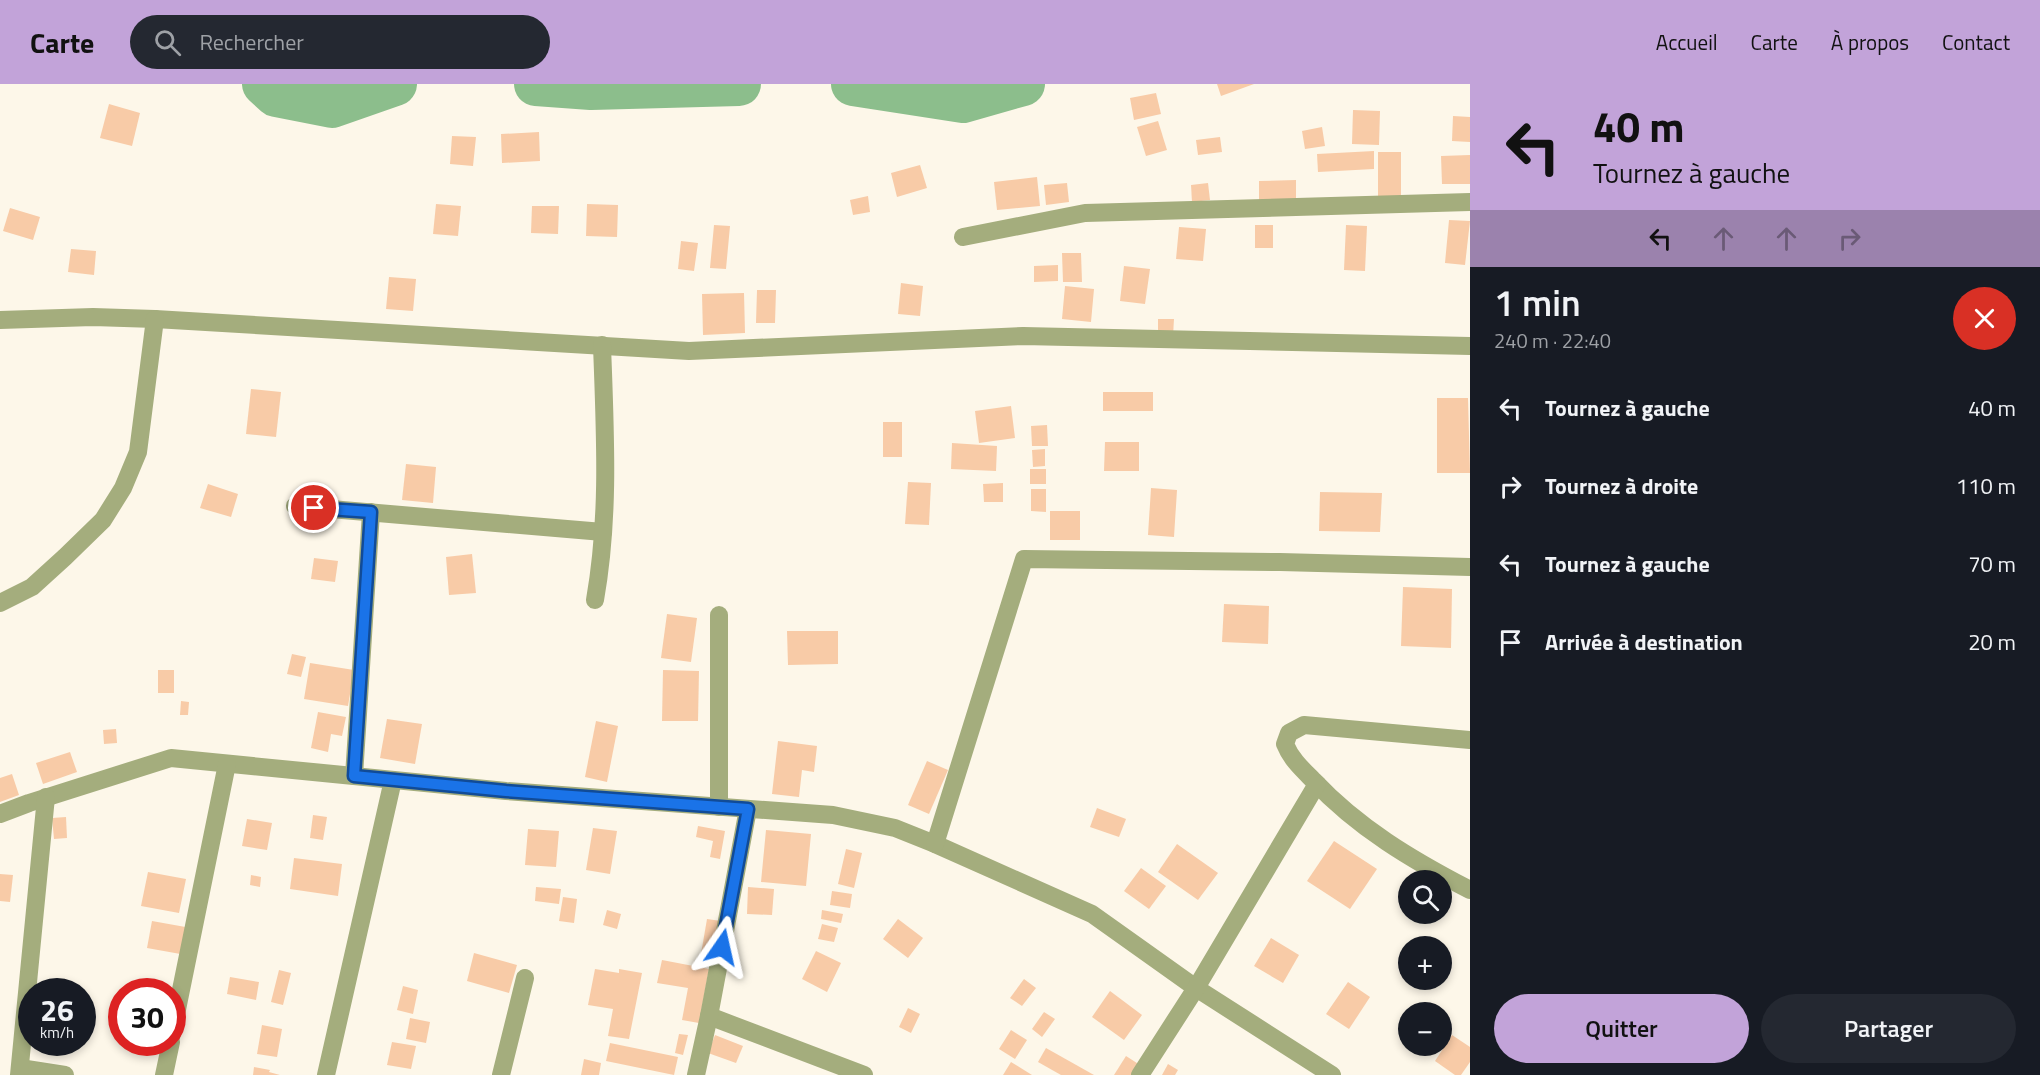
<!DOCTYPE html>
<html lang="fr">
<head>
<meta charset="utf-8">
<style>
	body { margin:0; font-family:"Titillium Web",sans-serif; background:#242831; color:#f1f3f6; height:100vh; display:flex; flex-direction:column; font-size:22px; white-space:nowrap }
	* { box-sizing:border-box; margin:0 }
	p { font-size:20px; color:#9ea1a6 }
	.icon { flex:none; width:33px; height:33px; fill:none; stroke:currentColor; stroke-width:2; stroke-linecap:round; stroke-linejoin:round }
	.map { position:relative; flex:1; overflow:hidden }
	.drawer { display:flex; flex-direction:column; background:#171b24; width:570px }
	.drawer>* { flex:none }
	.hud { background:#c2a3d9; color:#111; overflow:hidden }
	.fabs { position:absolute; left:1398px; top:786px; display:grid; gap:12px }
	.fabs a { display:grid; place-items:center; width:54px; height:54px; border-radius:50%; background:#171b24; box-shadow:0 3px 9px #0003; font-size:30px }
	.speed { position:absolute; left:18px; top:894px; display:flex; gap:12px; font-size:30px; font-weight:700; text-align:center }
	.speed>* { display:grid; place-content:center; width:78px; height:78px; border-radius:50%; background:#171b24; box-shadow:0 3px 9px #0003; line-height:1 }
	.speed small { font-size:15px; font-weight:400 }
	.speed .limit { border:9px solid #d22; background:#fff; color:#111 }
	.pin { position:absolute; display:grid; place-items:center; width:51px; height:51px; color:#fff; margin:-26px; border:3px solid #fff; border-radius:50%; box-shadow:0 2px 6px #0007 }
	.me { position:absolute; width:66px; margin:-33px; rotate:11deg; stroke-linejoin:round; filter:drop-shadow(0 0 4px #0008) }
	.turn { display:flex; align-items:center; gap:21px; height:126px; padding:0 24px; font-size:27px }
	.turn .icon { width:78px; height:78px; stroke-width:2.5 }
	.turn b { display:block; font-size:42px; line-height:51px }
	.lanes { display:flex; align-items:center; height:57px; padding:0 24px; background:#0003; justify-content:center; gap:30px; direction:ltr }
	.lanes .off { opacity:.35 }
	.round { display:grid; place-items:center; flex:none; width:63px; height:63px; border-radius:32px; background:#242831 }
	.summary { display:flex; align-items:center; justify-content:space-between; height:102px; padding:0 24px }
	h1 { font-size:36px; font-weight:600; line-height:45px }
	.cta { display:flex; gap:12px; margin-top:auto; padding:12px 24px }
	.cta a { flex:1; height:69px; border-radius:36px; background:#c2a3d9; color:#111; font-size:24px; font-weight:600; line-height:69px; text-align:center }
	.cta a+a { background:#242831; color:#f1f3f6 }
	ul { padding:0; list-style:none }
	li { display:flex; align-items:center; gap:18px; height:78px; padding:0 24px }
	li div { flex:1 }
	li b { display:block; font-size:22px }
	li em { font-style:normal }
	header { display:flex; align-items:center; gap:36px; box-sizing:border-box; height:84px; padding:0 30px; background:#c2a3d9; color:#111 }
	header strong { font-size:28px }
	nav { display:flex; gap:33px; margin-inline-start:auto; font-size:21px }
	.search { width:420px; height:54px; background:#242831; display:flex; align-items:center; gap:15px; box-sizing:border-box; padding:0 21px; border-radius:33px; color:#9ea1a6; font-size:22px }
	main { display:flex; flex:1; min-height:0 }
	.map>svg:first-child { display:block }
</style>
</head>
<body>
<header>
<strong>Carte</strong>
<div class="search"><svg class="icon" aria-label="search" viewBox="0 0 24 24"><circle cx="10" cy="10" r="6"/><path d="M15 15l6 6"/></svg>Rechercher</div>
<nav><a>Accueil</a><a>Carte</a><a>À propos</a><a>Contact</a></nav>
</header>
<main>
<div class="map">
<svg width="1470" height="991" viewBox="0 0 1470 991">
	<rect width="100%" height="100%" fill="#fdf7e9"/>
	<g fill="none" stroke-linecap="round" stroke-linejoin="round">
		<g stroke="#8cbe8c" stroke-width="44">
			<polyline points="264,0 276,11 332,22 395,0"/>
			<polyline points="536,0 591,4 739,0"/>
			<polyline points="853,0 963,17 1023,0"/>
		</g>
	</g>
	<g fill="#f8cba7">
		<polygon points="1217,0 1254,0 1221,12"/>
		<polygon points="1156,9 1161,30 1134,36 1130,14"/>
		<polygon points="109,20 140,29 132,62 100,54"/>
		<polygon points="1353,26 1380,27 1379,61 1352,60"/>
		<polygon points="1453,32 1470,33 1470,58 1452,57"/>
		<polygon points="1158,37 1167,66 1146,72 1137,43"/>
		<polygon points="1322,43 1325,62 1305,65 1302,47"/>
		<polygon points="539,48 540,77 502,79 501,50"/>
		<polygon points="452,52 476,53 473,82 450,80"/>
		<polygon points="1220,53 1222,68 1198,71 1196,56"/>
		<polygon points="1374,67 1374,85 1318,88 1317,70"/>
		<polygon points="1378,68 1401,68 1401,113 1378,114"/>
		<polygon points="1470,71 1470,100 1442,100 1441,72"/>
		<polygon points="920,81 927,104 897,113 891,89"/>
		<polygon points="1037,93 1040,122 997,126 994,98"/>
		<polygon points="1296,96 1296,117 1259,118 1259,97"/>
		<polygon points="1067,99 1069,118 1046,121 1044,101"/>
		<polygon points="1208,99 1210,116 1192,118 1191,101"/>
		<polygon points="868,112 870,128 853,131 850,116"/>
		<polygon points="436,120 461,122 458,152 433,150"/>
		<polygon points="587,120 618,121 617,153 586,152"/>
		<polygon points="532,122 559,122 558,150 531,149"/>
		<polygon points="10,124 40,133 33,156 3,147"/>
		<polygon points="1449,136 1470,137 1465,181 1445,179"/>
		<polygon points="714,141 730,142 726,185 710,184"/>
		<rect x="1255" y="141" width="18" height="23"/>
		<polygon points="1346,141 1367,142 1365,187 1344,186"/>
		<polygon points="1179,143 1206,145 1203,177 1176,175"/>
		<polygon points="681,157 698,159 694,187 678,185"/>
		<polygon points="71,165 96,167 94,191 68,188"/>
		<polygon points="1062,169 1081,169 1082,198 1063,198"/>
		<polygon points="1058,181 1058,197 1034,198 1034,182"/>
		<polygon points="1124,182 1150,185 1145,220 1120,217"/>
		<polygon points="389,193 416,195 413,227 386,225"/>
		<polygon points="901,199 923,202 920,232 898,230"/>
		<polygon points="1065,202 1094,205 1091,238 1062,235"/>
		<polygon points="757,206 776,206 775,239 756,239"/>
		<polygon points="744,209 745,249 703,251 702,210"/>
		<polygon points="1158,235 1174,235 1173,252 1158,252"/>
		<polygon points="251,305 281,308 276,353 246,350"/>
		<rect x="1103" y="308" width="50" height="19"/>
		<polygon points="1437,314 1468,314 1470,389 1437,389"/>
		<polygon points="1011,322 1015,354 979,359 975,327"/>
		<rect x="883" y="338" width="19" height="35"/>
		<polygon points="1047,341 1048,362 1032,362 1031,342"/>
		<polygon points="1105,358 1139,358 1139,387 1104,387"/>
		<polygon points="952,359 997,362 996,387 951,385"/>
		<polygon points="1045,365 1045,382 1033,383 1032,366"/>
		<polygon points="406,380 436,383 433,419 402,416"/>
		<rect x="1030" y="385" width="16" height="15"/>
		<polygon points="908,398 931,399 929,441 905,440"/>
		<polygon points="1003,399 1003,418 984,418 983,400"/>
		<polygon points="208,400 238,410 231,433 200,424"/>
		<polygon points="1151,404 1177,406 1174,453 1148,451"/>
		<polygon points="1031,405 1046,405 1046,428 1031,427"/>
		<polygon points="1320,408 1382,409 1380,448 1319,447"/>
		<rect x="1050" y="427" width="30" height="29"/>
		<polygon points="472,470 476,509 449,511 446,473"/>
		<polygon points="314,474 338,477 335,498 311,495"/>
		<polygon points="1403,503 1452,505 1451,564 1401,562"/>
		<polygon points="1224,520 1269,522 1268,560 1222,558"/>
		<polygon points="667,530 697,534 691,578 661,574"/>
		<polygon points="787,547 838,547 838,580 788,581"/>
		<polygon points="292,570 306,573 301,593 287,590"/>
		<polygon points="310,579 354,586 348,622 304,615"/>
		<rect x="158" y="586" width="16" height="23"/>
		<polygon points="663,586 699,587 698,637 662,637"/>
		<polygon points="181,617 189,618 188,631 180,631"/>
		<polygon points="318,628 346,633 342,652 331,650 328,668 311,664"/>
		<polygon points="387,635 422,640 415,680 380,674"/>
		<polygon points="596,637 618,642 607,698 585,693"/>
		<polygon points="116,645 117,659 104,660 103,646"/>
		<polygon points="778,657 817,662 814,688 802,686 799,713 772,710"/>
		<polygon points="70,668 77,688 43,700 36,679"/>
		<polygon points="927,677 948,686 929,730 908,721"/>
		<polygon points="12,690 19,711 0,718 0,694"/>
		<polygon points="1097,724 1126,735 1119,753 1090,743"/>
		<polygon points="313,731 327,733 323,756 310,754"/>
		<polygon points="66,733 67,754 54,755 52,734"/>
		<polygon points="247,735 272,739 267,766 242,762"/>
		<polygon points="698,742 725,747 720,775 710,773 713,757 696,753"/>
		<polygon points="593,744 617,747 610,790 586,786"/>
		<polygon points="528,745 559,747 556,783 525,781"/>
		<polygon points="766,746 811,750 806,802 761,798"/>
		<polygon points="1334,757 1377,785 1350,825 1307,797"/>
		<polygon points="1177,760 1218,789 1198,816 1158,788"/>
		<polygon points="846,765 862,769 854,804 838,800"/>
		<polygon points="294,774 342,780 338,812 290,805"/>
		<polygon points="1141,784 1166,802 1149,825 1124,807"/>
		<polygon points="148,788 186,795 179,829 141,822"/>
		<polygon points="0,790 13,791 10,818 0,817"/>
		<polygon points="251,791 261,793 260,803 250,801"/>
		<polygon points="536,803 561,805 559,820 535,817"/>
		<polygon points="748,803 774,805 772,831 747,830"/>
		<polygon points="832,807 852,810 850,824 830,821"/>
		<polygon points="563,813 577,815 574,839 559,837"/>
		<polygon points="607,826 621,830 617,845 603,841"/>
		<polygon points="822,826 843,830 841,839 821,835"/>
		<polygon points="707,835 721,837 715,872 701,870"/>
		<polygon points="898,835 923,854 908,874 883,855"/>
		<polygon points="152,837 191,844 186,871 147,864"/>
		<polygon points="822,840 838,844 834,858 818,855"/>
		<polygon points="1271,854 1299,871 1283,899 1254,882"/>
		<polygon points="816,867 841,879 827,908 802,895"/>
		<polygon points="474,869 517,881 509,909 467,897"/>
		<polygon points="662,876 709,885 699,939 682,936 688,904 657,899"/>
		<polygon points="595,885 619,889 619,885 642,889 629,955 608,952 613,925 588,921"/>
		<polygon points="279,886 291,889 283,921 271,918"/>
		<polygon points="230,893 259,898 256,916 227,910"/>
		<polygon points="1024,895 1036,904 1022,922 1010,914"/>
		<polygon points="1348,898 1370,913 1349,945 1326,930"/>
		<polygon points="403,902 418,906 413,930 397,926"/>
		<polygon points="1110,907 1142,931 1124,956 1092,933"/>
		<polygon points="908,924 920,930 911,949 899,943"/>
		<polygon points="1044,928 1055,935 1042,953 1032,945"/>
		<polygon points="410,934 430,938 426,959 406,955"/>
		<polygon points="262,941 282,945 277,973 257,970"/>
		<polygon points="1011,946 1027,956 1015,975 999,965"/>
		<polygon points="679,950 688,951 683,971 675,969"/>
		<polygon points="715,951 743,962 736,979 708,969"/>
		<polygon points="1452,951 1470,963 1470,978 1461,991 1455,991 1435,977"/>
		<polygon points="392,958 416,962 411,985 387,981"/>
		<polygon points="610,959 678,973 674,991 606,977"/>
		<polygon points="1046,964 1094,991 1061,991 1038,978"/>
		<polygon points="1126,972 1140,981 1133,991 1114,991"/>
		<polygon points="584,975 601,979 599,991 581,991"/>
		<polygon points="1011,978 1032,991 1003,991"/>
		<polygon points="1168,980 1178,986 1175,991 1162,991"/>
		<polygon points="254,983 270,986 269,988 280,991 253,991"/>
	</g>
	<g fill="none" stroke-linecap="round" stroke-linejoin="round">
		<g stroke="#a4ad7d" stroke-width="18">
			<polyline points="963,153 1085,129 1470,118"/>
			<polyline points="0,236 93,233 155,235 689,267 1023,252 1470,262"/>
			<polyline points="295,422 603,448"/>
			<path d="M 595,516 C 610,431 605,347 602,261"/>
			<polyline points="0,519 32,503 65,473 103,436 123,404 138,368 155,235"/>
			<path d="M 1470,656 L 1304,641 L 1289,649 L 1285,660 C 1291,675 1302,685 1313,696 C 1358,744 1412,776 1470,806"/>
			<polyline points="354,692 371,428"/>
			<polyline points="719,723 719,531"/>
			<polyline points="0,730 29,719 171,674 506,707 833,731 895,744 935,760 1092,830 1196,904 1332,991"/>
			<polyline points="935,760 1024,475 1280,478 1470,483"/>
			<polyline points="709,932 864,991"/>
			<polyline points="172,950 227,680"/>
			<polyline points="20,984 65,991"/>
			<polyline points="19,991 46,713"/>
			<polyline points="164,991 171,958"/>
			<polyline points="326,991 393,696"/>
			<polyline points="501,991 525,894"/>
			<polyline points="696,991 709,932 748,725"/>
			<polyline points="1140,991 1196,904 1317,700"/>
		</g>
	</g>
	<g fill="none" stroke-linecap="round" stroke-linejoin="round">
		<g stroke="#114b97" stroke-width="15">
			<polyline id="route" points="314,424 371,428 354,692 506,707 748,725 722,863"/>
		</g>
		<use href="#route" stroke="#1a73e8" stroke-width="10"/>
	</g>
</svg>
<div class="fabs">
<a><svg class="icon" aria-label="search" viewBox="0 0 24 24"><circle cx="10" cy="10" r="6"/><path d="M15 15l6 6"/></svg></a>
<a>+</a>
<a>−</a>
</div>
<div class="speed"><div>26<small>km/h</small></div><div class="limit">30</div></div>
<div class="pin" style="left:314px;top:424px;background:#d93025"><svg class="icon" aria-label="arrive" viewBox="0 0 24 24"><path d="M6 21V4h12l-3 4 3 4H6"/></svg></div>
<svg class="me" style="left:722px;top:863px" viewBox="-20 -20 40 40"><path d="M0-17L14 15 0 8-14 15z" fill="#1a73e8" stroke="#fff" stroke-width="4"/></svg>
</div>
<section class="drawer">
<div class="hud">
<div class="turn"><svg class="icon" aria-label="left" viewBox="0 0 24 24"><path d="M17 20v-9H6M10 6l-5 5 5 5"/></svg><div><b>40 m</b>Tournez à gauche</div></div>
<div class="lanes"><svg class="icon" aria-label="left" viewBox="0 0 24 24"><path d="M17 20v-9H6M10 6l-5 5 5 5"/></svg><svg class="icon off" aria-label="ahead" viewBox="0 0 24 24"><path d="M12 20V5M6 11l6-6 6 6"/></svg><svg class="icon off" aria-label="ahead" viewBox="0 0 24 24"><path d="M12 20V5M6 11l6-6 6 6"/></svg><svg class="icon off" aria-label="right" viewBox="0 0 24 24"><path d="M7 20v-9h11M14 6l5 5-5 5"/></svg></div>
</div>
<div class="summary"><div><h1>1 min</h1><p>240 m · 22:40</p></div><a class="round" style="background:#d93025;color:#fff"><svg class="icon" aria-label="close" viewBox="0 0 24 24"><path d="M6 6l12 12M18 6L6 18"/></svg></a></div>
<ul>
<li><svg class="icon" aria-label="left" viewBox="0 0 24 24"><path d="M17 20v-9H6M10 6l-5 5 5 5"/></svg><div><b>Tournez à gauche</b></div><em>40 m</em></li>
<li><svg class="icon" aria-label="right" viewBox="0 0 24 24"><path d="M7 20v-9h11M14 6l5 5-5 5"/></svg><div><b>Tournez à droite</b></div><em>110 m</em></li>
<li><svg class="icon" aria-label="left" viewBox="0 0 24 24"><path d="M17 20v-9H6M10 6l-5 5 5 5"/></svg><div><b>Tournez à gauche</b></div><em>70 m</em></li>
<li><svg class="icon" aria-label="arrive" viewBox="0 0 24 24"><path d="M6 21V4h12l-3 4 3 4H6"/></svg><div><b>Arrivée à destination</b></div><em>20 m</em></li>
</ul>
<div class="cta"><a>Quitter</a><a>Partager</a></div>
</section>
</main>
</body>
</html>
